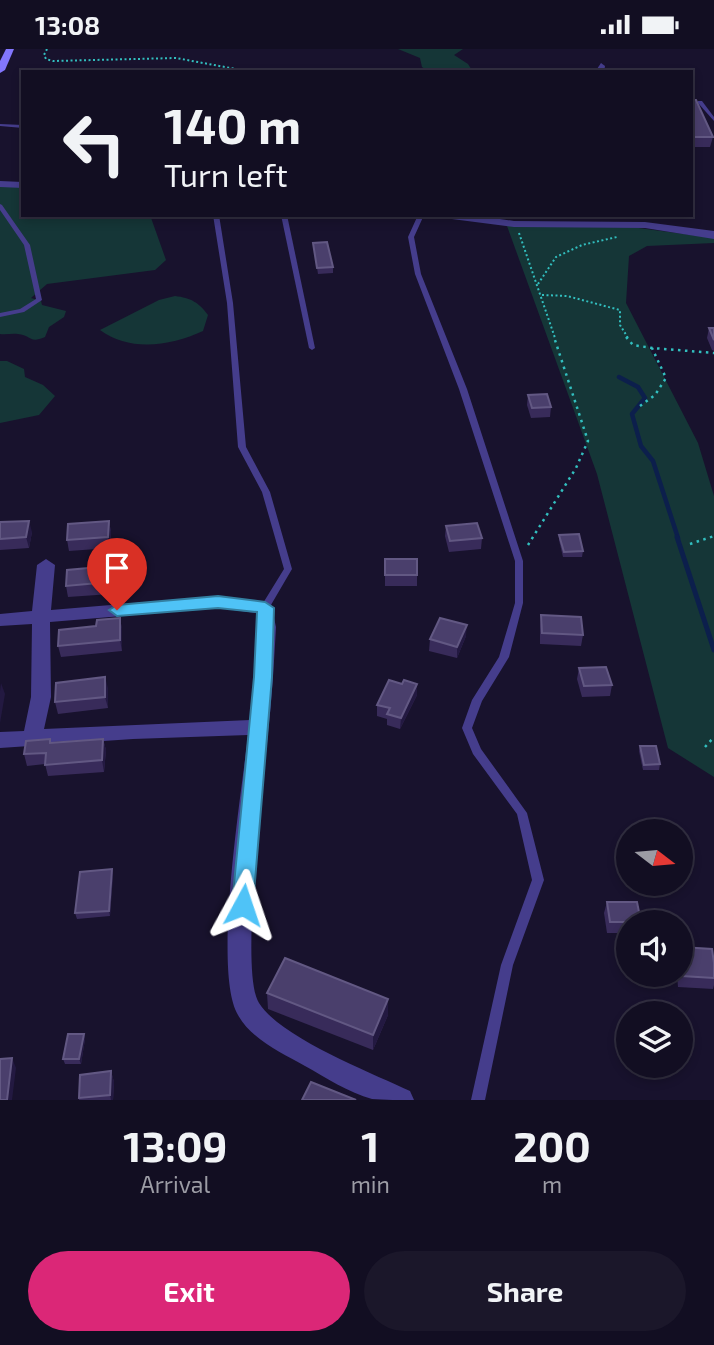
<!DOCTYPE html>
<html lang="en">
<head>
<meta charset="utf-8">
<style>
	body { margin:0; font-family:"Exo 2",sans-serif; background:#1b172a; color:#f1f3f6; height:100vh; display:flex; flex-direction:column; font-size:26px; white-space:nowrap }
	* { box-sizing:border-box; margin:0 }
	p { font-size:23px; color:#9c9ca5 }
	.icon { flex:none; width:38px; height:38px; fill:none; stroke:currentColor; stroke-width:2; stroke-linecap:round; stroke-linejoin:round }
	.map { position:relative; height:1051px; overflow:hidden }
	.panel { display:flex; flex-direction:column; background:#120e22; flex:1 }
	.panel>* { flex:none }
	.guide { position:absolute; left:21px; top:21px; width:672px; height:147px; border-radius:0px; box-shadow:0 4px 10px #0003,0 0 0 2px #312e40; background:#120e22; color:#f1f3f6; overflow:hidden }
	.needle { width:46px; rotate:106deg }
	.controls { position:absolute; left:616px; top:770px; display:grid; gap:14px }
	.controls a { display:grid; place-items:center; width:77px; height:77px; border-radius:50%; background:#120e22; box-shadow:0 4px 10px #0003,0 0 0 2px #312e40; font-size:35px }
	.pin { position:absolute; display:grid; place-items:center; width:60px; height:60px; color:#fff; margin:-72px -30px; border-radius:50% 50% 50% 0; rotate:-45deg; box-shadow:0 0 7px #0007 }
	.pin .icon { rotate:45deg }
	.me { position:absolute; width:77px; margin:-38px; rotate:5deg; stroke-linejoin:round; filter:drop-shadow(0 0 5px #0008) }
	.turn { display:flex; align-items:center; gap:24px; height:147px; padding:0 28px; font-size:32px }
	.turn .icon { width:91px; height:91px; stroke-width:2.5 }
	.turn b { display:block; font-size:49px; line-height:60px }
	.eta { display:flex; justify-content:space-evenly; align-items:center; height:119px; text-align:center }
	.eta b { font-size:42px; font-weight:700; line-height:49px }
	.cta { display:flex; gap:14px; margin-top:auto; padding:14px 28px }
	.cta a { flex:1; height:80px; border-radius:42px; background:#db2777; color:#fff; font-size:28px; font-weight:700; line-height:80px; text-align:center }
	.cta a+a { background:#1b172a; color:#f1f3f6 }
	.status { display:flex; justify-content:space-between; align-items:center; height:49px; padding:0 35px; background:#120e22; direction:ltr }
	.status svg { height:19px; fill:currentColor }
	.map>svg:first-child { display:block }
</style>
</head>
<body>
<div class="status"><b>13:08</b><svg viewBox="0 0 49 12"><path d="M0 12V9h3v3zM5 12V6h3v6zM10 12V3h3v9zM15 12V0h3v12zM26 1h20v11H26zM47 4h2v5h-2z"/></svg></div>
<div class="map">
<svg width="714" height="1051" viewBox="0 0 714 1051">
	<rect width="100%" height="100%" fill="#18122d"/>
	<g fill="#153637">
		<polygon points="398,0 463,0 454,6 468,15 473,23 429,23 422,18 420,9"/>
		<path d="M 0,138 L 23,138 L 23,166 L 150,166 L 166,211 L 155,221 L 47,235 L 31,249 L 41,252 L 42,256 L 66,262 L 64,268 L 49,278 L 45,288 C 29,295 31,286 18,285 C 12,284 6,286 0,285 Z"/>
		<polygon points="616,176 714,189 714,194 647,197 629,207 626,254 698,394 714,447 714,728 668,699 597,425 507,177"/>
		<path d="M 175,247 C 191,249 198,253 208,266 L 203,282 C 171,297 129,303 100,281 L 159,251 Z"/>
		<polygon points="0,312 7,312 24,320 25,328 43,336 55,347 39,366 0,374"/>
	</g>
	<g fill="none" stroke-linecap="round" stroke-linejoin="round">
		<polyline stroke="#0c1f4c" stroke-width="4.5" points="619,328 638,338 645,349 632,365 641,397 653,412 678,489"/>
		<polyline stroke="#0c1f4c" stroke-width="5" points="677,488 714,601"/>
		<g stroke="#32bfbf" stroke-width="2" stroke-dasharray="2 2.5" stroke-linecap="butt">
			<polyline points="47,0 44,6 46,10 53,12 176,9 252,23"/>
			<polyline points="519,184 555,289"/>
			<polyline points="538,235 556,208 582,196 617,188"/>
			<polyline points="542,246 567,247 620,261 620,276 628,289"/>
		</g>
		<g stroke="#32bfbf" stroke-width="2.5" stroke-dasharray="2.5 4.5" stroke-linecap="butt">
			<polyline points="626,288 633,296 652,299"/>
			<polyline points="640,357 655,346 666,329 652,299 714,304"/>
			<polyline points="690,495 714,487"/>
			<polyline points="528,496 576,419 588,392 554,288"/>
			<polyline points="705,698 714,688"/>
		</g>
		<g fill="#453d8c" fill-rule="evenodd">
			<polygon points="698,52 702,52 714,68 714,72 698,54"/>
			<polygon points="0,75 23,76 23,79 0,77"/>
			<polygon points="0,155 2,156 30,196 42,251 24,263 0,268 0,264 20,260 36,250 24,196 0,161"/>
			<polygon points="213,166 219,166 233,254 246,398 270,443 292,520 268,561 265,562 260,559 284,520 262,443 238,398 227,254"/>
			<polygon points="281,166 287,166 315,299 312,301 309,299"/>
			<polygon points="418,166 424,166 414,188 421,225 467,340 523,512 523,554 509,608 482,652 472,679 481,700 527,764 544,831 513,916 485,1051 471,1051 501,916 532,831 517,765 473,705 462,679 472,651 499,608 515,554 515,512 459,340 415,225 408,188"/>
		</g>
		<g fill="#453d8c" fill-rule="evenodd">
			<polygon points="601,14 605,17 604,23 595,23"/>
			<polygon points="0,132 23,133 23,139 0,138"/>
			<polygon points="438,166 473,166 514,172 645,173 714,182 714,190 645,179 514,178 444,169"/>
			<path d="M 46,510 L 55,516 L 51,561 L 218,547 L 271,555 L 276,578 C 274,613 272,649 268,684 C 264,730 239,924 259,954 C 281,989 372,1024 410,1042 L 414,1051 C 401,1051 384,1051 372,1050 C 349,1044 325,1028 305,1017 C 282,1004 251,990 238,966 C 212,922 242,742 248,686 L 133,690 L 0,699 L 0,683 L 24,682 L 31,648 L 32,575 L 0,577 L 0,565 L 32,562 L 37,516 ZM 218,559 L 256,564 L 258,578 L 250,671 L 44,680 L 51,648 L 50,573 Z"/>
		</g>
		<polygon fill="#8276fe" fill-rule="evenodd" points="6,0 14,0 5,21 0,24 0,12"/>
	</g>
	<g fill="#382b5a">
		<polygon points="691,51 713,88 710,98 691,98"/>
		<polygon points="313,194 333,218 333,224 318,225"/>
		<polygon points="709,279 714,279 714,302 712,301 707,289"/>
		<polygon points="528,346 551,358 550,368 531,369 527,356"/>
		<polygon points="109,472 111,483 110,499 69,502 67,491"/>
		<polygon points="0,473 32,483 29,499 0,501"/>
		<polygon points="446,477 482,489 481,500 449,503 445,487"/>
		<polygon points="559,486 583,502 582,508 563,508 559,491"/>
		<polygon points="385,510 417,526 417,537 385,537"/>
		<polygon points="110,517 112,528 111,545 68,548 66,537"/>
		<polygon points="541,566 583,586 581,597 540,595 540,577"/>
		<polygon points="120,569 122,580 122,602 61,608 58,597 96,577"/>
		<polygon points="466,587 457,609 429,602 430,590"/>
		<polygon points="579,619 612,636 610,647 582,648 577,630"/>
		<polygon points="108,639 108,659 58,665 55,653"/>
		<polygon points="417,646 400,680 387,676 387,670 377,667 377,656"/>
		<polygon points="103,690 106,701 104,723 48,727 45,715 27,717 24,705 51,693"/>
		<polygon points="640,697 660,715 659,721 643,721 639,702"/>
		<polygon points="112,820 113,826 110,867 77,870 75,864"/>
		<polygon points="607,853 628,873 628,884 607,884 604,864"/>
		<polygon points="681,898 714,914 714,936 713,940 678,938 677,926 681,926"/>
		<polygon points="267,944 388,966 373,1001 268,960"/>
		<polygon points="84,985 85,990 81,1015 65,1015 63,1010"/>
		<polygon points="111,1022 114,1033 113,1051 79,1051 79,1049"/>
	</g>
	<g fill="#231941">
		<polygon points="29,472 32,483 29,499 26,488"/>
		<polygon points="109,472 111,483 110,499 108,488"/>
		<polygon points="110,517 112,528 111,545 109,533"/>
		<polygon points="120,569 122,580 122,602 120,591"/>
		<polygon points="467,576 466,587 457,609 457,598"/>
		<polygon points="105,628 108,639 108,659 105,648"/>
		<polygon points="1,634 5,645 0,674 0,642"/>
		<polygon points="417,635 417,646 400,680 401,669"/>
		<polygon points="103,690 106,701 104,723 102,711"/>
		<polygon points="112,820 113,826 110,867 109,862"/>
		<polygon points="388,950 388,966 373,1001 373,986"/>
		<polygon points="84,985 85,990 81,1015 79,1010"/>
		<polygon points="12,1009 16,1019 12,1051 7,1051"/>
		<polygon points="111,1022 114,1033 113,1051 111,1051 110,1046"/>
	</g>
	<g fill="#4a3f6c" stroke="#625883" stroke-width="2">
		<polygon points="691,51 696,51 713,88 691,88"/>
		<polygon points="327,193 333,218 317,219 313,194"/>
		<polygon points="709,279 714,279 714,291"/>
		<polygon points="547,345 551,358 532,359 528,346"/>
		<polygon points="29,472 26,488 0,490 0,473"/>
		<polygon points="109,472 108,488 67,491 68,475"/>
		<polygon points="477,474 482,489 450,492 446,477"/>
		<polygon points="579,485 583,502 564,503 559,486"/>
		<rect x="385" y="510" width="32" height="16"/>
		<polygon points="110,517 109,533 66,537 67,521"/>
		<polygon points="541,566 581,568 583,586 542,584"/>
		<polygon points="120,569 120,591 58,597 59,581 96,577 97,571"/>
		<polygon points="440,569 467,576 457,598 430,590"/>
		<polygon points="606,618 612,636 584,637 579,619"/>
		<polygon points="105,628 105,648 55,653 56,634"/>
		<polygon points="389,631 402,635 404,631 417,635 401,669 387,665 390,659 377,656"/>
		<polygon points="50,690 50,694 103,690 102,711 45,716 46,704 24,705 26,692"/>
		<polygon points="640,697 656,697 660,715 644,716"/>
		<polygon points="112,820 109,862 75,864 80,823"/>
		<polygon points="607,853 637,853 641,873 610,873"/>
		<polygon points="681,898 712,900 714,914 714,929 682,927"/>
		<polygon points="285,909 388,950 373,986 267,944"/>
		<polygon points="68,985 84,985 79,1010 63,1010"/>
		<polygon points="12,1009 7,1051 0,1051 0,1010"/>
		<polygon points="111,1022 110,1046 79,1049 80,1026"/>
		<polygon points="311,1033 356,1051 302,1051"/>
	</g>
	<polygon fill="#4fc3f7" stroke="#337fa1" stroke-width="2" points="218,547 265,553 274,559 272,628 253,856 250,863 243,865 235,863 232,856 254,628 257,563 218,559 117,567 109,561 117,556"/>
</svg>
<div class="controls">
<a><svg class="needle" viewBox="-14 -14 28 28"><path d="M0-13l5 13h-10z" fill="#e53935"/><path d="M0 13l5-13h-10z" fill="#9c9ca5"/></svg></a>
<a><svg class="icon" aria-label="sound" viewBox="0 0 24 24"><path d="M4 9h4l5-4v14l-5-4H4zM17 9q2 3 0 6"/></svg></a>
<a><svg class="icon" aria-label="layers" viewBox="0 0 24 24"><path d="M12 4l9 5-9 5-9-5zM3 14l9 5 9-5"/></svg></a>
</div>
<div class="pin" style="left:117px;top:561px;background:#d93025"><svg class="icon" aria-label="arrive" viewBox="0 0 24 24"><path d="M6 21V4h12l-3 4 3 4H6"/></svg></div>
<svg class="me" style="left:243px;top:856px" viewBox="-20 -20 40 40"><path d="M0-17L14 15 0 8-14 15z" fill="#4fc3f7" stroke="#fff" stroke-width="4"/></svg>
<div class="guide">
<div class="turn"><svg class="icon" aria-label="left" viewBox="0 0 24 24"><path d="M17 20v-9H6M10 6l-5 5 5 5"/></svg><div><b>140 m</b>Turn left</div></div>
</div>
</div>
<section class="panel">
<div class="eta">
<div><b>13:09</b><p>Arrival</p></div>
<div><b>1</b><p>min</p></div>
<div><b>200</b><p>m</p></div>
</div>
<div class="cta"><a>Exit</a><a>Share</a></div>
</section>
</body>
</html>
